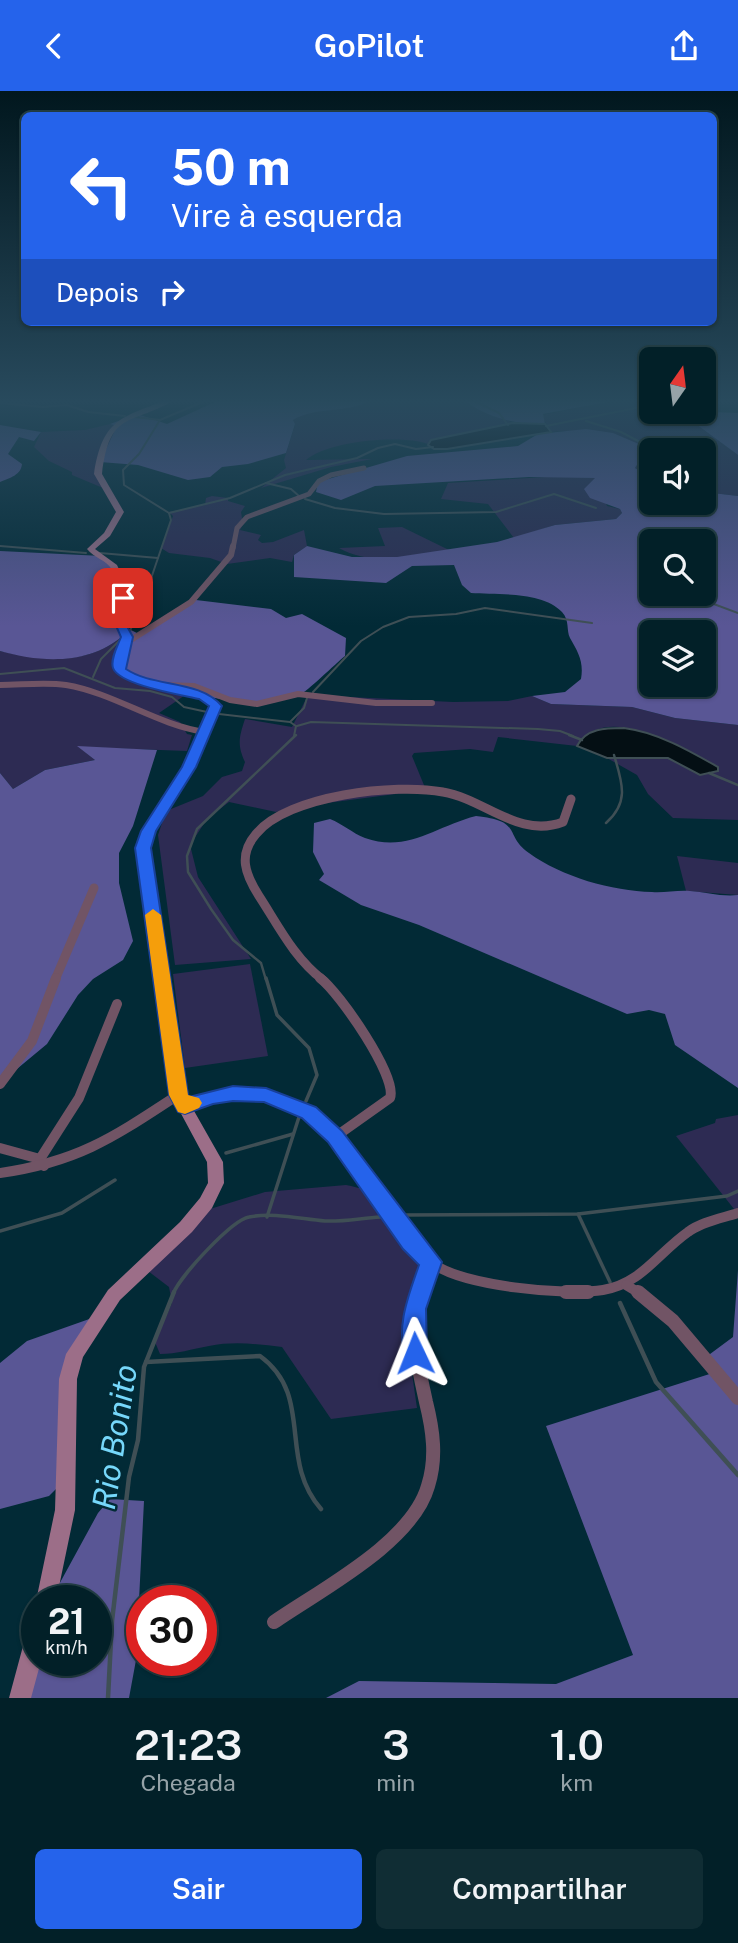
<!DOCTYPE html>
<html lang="pt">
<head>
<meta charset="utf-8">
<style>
	body { margin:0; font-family:"Public Sans",sans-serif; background:#102d34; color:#f1f3f6; height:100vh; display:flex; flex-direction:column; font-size:26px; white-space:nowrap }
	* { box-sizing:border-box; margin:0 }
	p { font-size:23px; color:#96a3a8 }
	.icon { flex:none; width:38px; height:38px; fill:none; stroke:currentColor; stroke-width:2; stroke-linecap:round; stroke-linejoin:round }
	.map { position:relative; height:1607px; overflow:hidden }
	.details { display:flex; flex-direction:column; background:#022028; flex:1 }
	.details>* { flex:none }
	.top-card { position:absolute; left:21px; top:21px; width:696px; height:214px; border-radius:10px; box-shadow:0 2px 5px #0004,0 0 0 2px #233e45; background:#2563eb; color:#fff; overflow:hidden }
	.needle { width:46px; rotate:14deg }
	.controls { position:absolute; left:639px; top:256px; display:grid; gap:14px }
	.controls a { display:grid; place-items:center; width:77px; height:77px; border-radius:10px; background:#022028; box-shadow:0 2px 5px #0004,0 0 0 2px #233e45; font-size:35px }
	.speed { position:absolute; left:21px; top:1494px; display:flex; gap:14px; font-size:35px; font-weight:700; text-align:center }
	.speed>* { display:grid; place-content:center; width:91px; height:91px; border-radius:50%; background:#022028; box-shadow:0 2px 5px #0004,0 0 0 2px #233e45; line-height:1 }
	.speed small { font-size:18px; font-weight:400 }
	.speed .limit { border:10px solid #d22; background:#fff; color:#111 }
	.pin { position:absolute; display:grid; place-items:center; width:60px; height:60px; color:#fff; margin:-30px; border-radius:14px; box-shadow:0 4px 10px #0006 }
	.me { position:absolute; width:77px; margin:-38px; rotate:358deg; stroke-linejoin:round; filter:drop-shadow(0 0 5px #0008) }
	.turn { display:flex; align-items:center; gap:24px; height:147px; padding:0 35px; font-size:32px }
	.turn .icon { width:91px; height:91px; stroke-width:2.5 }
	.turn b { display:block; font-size:49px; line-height:60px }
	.then { display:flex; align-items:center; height:66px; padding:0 35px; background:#0003; gap:14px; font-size:26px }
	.eta { display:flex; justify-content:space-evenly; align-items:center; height:119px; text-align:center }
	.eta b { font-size:42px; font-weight:600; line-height:49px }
	.cta { display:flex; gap:14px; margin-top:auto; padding:14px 35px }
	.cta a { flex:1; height:80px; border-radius:10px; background:#2563eb; color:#fff; font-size:28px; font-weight:600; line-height:80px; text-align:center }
	.cta a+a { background:#102d34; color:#f1f3f6 }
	header { display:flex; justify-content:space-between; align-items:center; height:91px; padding:0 35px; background:#2563eb; color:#fff; font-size:32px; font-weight:600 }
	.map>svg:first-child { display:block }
</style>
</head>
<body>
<header><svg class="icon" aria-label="back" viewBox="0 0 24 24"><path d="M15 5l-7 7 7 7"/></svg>GoPilot<svg class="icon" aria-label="share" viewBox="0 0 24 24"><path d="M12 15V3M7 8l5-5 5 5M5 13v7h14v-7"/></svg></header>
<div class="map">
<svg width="738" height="1607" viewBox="0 0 738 1607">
	<rect width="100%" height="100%" fill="#022a36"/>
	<g fill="#2d2b53">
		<path d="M 369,310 L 467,310 L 513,332 L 432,349 L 428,353 C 402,343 327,350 306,369 L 372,368 L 331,376 L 261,397 L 286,377 L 284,369 L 295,334 L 293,329 L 307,320 Z"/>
		<path d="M 614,310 L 651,310 L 651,320 L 689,320 L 685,325 L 738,364 L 738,405 L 704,401 L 704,359 L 651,359 L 651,387 L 635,377 L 647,357 C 610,341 592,338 551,341 L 541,324 Z"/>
		<polygon points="110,333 118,335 99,377 103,397 72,384 72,381 49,370 34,356 41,341 85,339"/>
		<polygon points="563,385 597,387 607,415 620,418 622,422 616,428 555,434 514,447 488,413 441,408 448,392"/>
		<polygon points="212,405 228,407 228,410 245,415 241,421 243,433 240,439 261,444 258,449 262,452 273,451 304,439 307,455 294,464 292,471 270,467 227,473 210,467 169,462 161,457 173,425 169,421 205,414 206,407"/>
		<path d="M 402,436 L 449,459 C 413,465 372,476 339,457 L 385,455 L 378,437 Z"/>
		<path d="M 124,544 L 191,600 L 159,622 L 180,631 L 187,643 L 192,644 L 187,660 L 79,656 L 95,669 L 45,679 L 13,698 L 0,682 L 0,560 C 42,570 88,575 124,544 Z"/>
		<path d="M 308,604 L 453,611 L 508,610 L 532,605 L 551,613 L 632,616 L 675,627 L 738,634 L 738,729 L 673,727 L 648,703 L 637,684 L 607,667 L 668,667 L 700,684 L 701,666 C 669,652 604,612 577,655 L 498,646 L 493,661 L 470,658 L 414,662 L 412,665 L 426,699 L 289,717 L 276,721 L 229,711 L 207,728 L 190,754 L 198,786 L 251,868 L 175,874 L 158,744 L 165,723 L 171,718 L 203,705 L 222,686 L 242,680 L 245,671 C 237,654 239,646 245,628 L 292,636 Z"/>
		<polygon points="677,765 738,772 738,804 686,800"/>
		<polygon points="250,873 268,965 185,977 173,883"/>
		<polygon points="738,1024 738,1123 676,1045 715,1032 716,1028"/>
		<path d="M 346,1094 C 402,1105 403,1128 429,1173 L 412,1194 L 406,1242 L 417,1317 L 331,1328 L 282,1256 C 258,1253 233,1250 209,1255 C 192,1258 177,1263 160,1263 L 155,1251 L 172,1212 L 169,1196 L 148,1180 L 210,1118 L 265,1101 Z"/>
	</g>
	<g fill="#595695" fill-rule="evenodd">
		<path d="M 217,310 L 369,310 C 345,323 316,315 293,329 L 295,333 L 286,362 L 248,373 L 222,376 L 210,386 L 188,389 L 138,374 L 100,371 L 117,335 L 110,333 L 137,323 L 167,333 Z"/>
		<path d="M 614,310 L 543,323 L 545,333 C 516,334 490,327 466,311 Z"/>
		<polygon points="689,320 738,322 738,364 685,325"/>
		<path d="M 0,334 L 41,341 L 34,350 L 19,346 L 8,363 L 22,373 C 21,384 10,387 0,391 Z"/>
		<path d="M 586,338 L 613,342 L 648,357 L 635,377 L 651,387 L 651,411 L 704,411 L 704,401 L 738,405 L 738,634 L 675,627 L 632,616 L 551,613 L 532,605 L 565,601 L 581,588 C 584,571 578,561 570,547 C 566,539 570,530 562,521 C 542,500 497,504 471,502 L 462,494 L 454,474 L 412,475 L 386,492 L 294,486 L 294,464 L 307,455 L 352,466 L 397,466 L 497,451 L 555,434 L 616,428 L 622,422 L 620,418 L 590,407 L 584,398 L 595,387 L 529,386 L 375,395 L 341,409 L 316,401 L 318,391 L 407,365 L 518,355 L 538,343 ZM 651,450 L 704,450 L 704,502 L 651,502 ZM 651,541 L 704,541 L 704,593 L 651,593 Z"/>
		<path d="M 0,460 L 102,465 L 113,476 L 127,537 L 139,543 L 196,509 L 271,518 L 286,527 L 302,523 L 346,547 L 345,565 C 336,572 307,601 299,604 C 245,623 186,599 133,586 L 124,578 L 128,556 L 124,544 C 89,574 42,572 0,560 Z"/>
		<polygon points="77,655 157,659 133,735 119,762 119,792 133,850 123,869 93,888 78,904 47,953 0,992 0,682 13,698 45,679 95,669"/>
		<path d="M 476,725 C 524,730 503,744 529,762 C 562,786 612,800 652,801 C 664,802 677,799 690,800 C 705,801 722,806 738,804 L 738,997 L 675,954 L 665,923 L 649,919 L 627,923 L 419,834 L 361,814 L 319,789 L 324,783 L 313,761 L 314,732 L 330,728 C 343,733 352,742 365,747 C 408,762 436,735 476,725 Z"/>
		<polygon points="738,1179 738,1607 326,1607 359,1590 556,1593 633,1564 546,1335 719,1280 706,1266 733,1246"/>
		<polygon points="95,1226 66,1298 68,1386 49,1405 0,1418 0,1272 27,1250"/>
		<polygon points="110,1408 144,1410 136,1569 129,1607 14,1607 37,1570 96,1570 96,1510 50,1510 98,1422"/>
	</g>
	<g fill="#040f14" stroke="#3f4f55" stroke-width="2">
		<polygon points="513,332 545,333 551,341 447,358 434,358 428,354 431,349"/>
		<path d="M 624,637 C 657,641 690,660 718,676 L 718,680 L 700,684 L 668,667 L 607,667 L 577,655 C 586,637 606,637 624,637 Z"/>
	</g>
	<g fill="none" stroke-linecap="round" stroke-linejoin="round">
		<g stroke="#3f4f55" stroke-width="2">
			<polyline points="474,310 499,322 508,334"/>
			<polyline points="0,312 43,316 67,314 88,321 125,325"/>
			<polyline points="135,326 160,329 205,310"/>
			<polyline points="160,329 139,363 123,379 124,394 169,422"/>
			<polyline points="586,330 621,341 655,359"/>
			<polyline points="546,335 651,314"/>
			<polyline points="266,392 291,398 299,405"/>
			<polyline points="704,404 707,407"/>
			<polyline points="305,408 335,417 384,423 496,421 554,403 596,417"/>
			<polyline points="169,422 230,407 285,384 357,367 378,357 395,353 416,358 433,356"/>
			<polyline points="0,455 86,462"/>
			<polyline points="100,462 158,467"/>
			<polyline points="695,506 738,522"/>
			<polyline points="129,542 144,508 171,429 169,422"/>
			<polyline points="0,583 64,577 115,597 150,600 172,606 184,616 207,621"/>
			<polyline points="93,586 101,568 123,546"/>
			<polyline points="313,601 361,550 383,536 409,526 456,523 485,517 592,532"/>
			<polyline points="219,623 290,631 296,635"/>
			<polyline points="290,631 304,617 307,607"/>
			<polyline points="297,635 311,631 538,638 560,640 573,645"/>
			<polyline points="294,645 296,635"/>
		</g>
		<g stroke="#3f4f55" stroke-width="2.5">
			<polyline points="569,644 582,649"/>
			<polyline points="709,682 738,694"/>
			<path d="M 606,732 C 630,711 622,691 614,664"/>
			<polyline points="266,889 261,872 233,849 211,818 188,781 187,765 197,738 296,644"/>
		</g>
		<g stroke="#3f4f55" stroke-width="3.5">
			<polyline points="266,887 277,924 309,957 317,984 306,1010"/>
			<polyline points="226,1062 293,1043"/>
			<polyline points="578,1123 610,1191"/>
			<polyline points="403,1124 578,1123 727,1105 738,1100"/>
			<polyline points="267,1126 299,1026"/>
			<polyline points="0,1140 62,1122 115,1089"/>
			<path d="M 173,1203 C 180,1185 232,1129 249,1126 C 273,1121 301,1128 325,1130 C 343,1131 362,1127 380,1126"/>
		</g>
		<g stroke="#3f4f55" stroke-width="4.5">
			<polyline points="620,1212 656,1291 738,1384"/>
			<path d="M 146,1271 L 260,1265 C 315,1305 277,1368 321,1418"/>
			<polyline points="108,1607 112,1530 129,1386 138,1349 144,1276 174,1201"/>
		</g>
		<polyline stroke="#715465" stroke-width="5" points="233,457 237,437 247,426 309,403 319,390 331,384 364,377"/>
		<g stroke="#715465" stroke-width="6">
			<polyline points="126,552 191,511 231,464 233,455"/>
			<path d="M 0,594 C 21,594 45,591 66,594 C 114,602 157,634 205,641"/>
			<polyline points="163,594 194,595 230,609 257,613 298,603 376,612 432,612"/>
		</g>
		<g stroke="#715465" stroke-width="9">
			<polyline points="55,889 94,797"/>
			<path d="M 323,889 C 294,867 278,834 259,805 C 245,783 238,764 256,743 C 288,704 396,692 443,701 C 485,708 519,748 563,731 L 571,708"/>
		</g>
		<g stroke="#715465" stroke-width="10">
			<path d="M 320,887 C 339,901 398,986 390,1007 L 335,1046"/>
			<polyline points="0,993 32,950 56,887"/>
			<path d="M 185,1016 C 217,1002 250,997 283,1010 C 356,1041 370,1127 432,1172 C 463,1195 564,1205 603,1199 C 641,1193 658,1162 688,1141 C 701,1131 723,1127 738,1122"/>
			<polyline points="0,1057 40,1068"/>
			<polyline points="44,1075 40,1068 79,1007 117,913"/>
			<path d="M 0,1082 C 78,1071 114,1046 178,1004"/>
			<polyline points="626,1194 641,1203"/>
			<polyline points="419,1203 431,1172"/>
		</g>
		<g stroke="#715465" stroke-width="14">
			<polyline points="566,1201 588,1201"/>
			<polyline points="638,1201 673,1230 738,1307"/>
			<path d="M 274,1531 C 320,1499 412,1452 428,1395 C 437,1367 433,1339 426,1311 C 418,1273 408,1239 420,1201"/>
		</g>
		<g fill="#9c6e88" fill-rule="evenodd">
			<path d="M 164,310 L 173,310 C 128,335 110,320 102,383 L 124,421 L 110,445 L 95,458 L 117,474 L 123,487 L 127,532 L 132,546 L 123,572 L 124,578 C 154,598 197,587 221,615 L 194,675 L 154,740 L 149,757 L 185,1004 L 223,1071 L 224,1092 L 212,1117 L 192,1141 L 120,1209 L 83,1266 L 77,1288 L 75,1419 L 56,1510 L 37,1510 L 37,1513 L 36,1510 L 55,1419 L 59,1288 L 66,1263 L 108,1199 L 180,1131 L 200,1107 L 208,1092 L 207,1071 L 171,1004 L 137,757 L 142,740 L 184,675 L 211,616 C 188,593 130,602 116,579 C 109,570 120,558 122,548 C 122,543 119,538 118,533 C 116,516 120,495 112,479 C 107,469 94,467 87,458 L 104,442 L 116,421 L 94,383 C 102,331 118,327 164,310 Z"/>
			<polygon points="37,1533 37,1570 41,1570 31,1607 9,1607 26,1544 29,1536"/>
		</g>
	</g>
	<linearGradient id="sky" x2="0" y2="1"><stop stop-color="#01171e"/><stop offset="0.58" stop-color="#284a5d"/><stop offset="1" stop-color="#284a5d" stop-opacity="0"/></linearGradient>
	<rect width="738" height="535" fill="url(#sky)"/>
	<path fill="#2563eb" stroke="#184099" stroke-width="2" d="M 123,503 L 129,507 L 128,537 L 133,546 L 126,578 C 154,597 199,588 222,615 L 196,676 L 156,740 L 151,757 L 188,1004 L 189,1006 L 233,995 L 266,997 L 316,1016 L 342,1040 L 442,1171 L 426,1218 L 427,1262 L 424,1269 L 415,1272 L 407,1269 C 394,1239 409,1203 419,1174 L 403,1158 L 328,1051 L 302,1027 L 264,1011 L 233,1010 L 213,1013 L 185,1023 L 178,1021 L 169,1004 L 135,757 L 141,740 L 182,676 L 209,615 L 199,608 C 182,604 119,594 113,577 C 110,568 118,554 121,546 L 117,537 L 118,507 Z"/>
	<polygon fill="#f59e0b" points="153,818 161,824 188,1004 199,1007 202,1012 199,1017 185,1023 178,1021 169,1004 145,824"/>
	<g text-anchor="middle" stroke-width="5" stroke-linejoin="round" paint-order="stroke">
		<g font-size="32" font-style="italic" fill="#76d7fa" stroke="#022a36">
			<text transform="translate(115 1346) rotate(-81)" y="11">Rio Bonito</text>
		</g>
	</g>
</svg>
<div class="controls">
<a><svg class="needle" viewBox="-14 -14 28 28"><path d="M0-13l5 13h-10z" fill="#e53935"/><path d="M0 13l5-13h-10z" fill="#96a3a8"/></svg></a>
<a><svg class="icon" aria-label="sound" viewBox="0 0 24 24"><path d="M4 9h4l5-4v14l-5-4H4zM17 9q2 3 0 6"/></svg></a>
<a><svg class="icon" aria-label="search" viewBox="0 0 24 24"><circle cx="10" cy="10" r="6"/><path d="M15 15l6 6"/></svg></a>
<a><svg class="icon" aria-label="layers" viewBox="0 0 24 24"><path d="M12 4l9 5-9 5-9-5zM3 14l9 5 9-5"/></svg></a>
</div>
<div class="speed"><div>21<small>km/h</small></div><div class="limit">30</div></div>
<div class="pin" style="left:123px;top:507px;background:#d93025"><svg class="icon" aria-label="arrive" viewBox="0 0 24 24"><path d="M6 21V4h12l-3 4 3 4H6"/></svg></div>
<svg class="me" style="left:415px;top:1262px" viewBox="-20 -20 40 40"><path d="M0-17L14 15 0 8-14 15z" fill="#2563eb" stroke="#fff" stroke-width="4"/></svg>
<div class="top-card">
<div class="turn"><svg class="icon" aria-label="left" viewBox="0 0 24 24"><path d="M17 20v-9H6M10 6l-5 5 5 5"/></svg><div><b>50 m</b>Vire à esquerda</div></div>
<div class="then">Depois<svg class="icon" aria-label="right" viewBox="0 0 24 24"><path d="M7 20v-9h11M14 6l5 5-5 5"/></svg></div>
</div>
</div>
<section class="details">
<div class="eta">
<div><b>21:23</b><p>Chegada</p></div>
<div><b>3</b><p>min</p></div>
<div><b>1.0</b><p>km</p></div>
</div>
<div class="cta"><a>Sair</a><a>Compartilhar</a></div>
</section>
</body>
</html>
